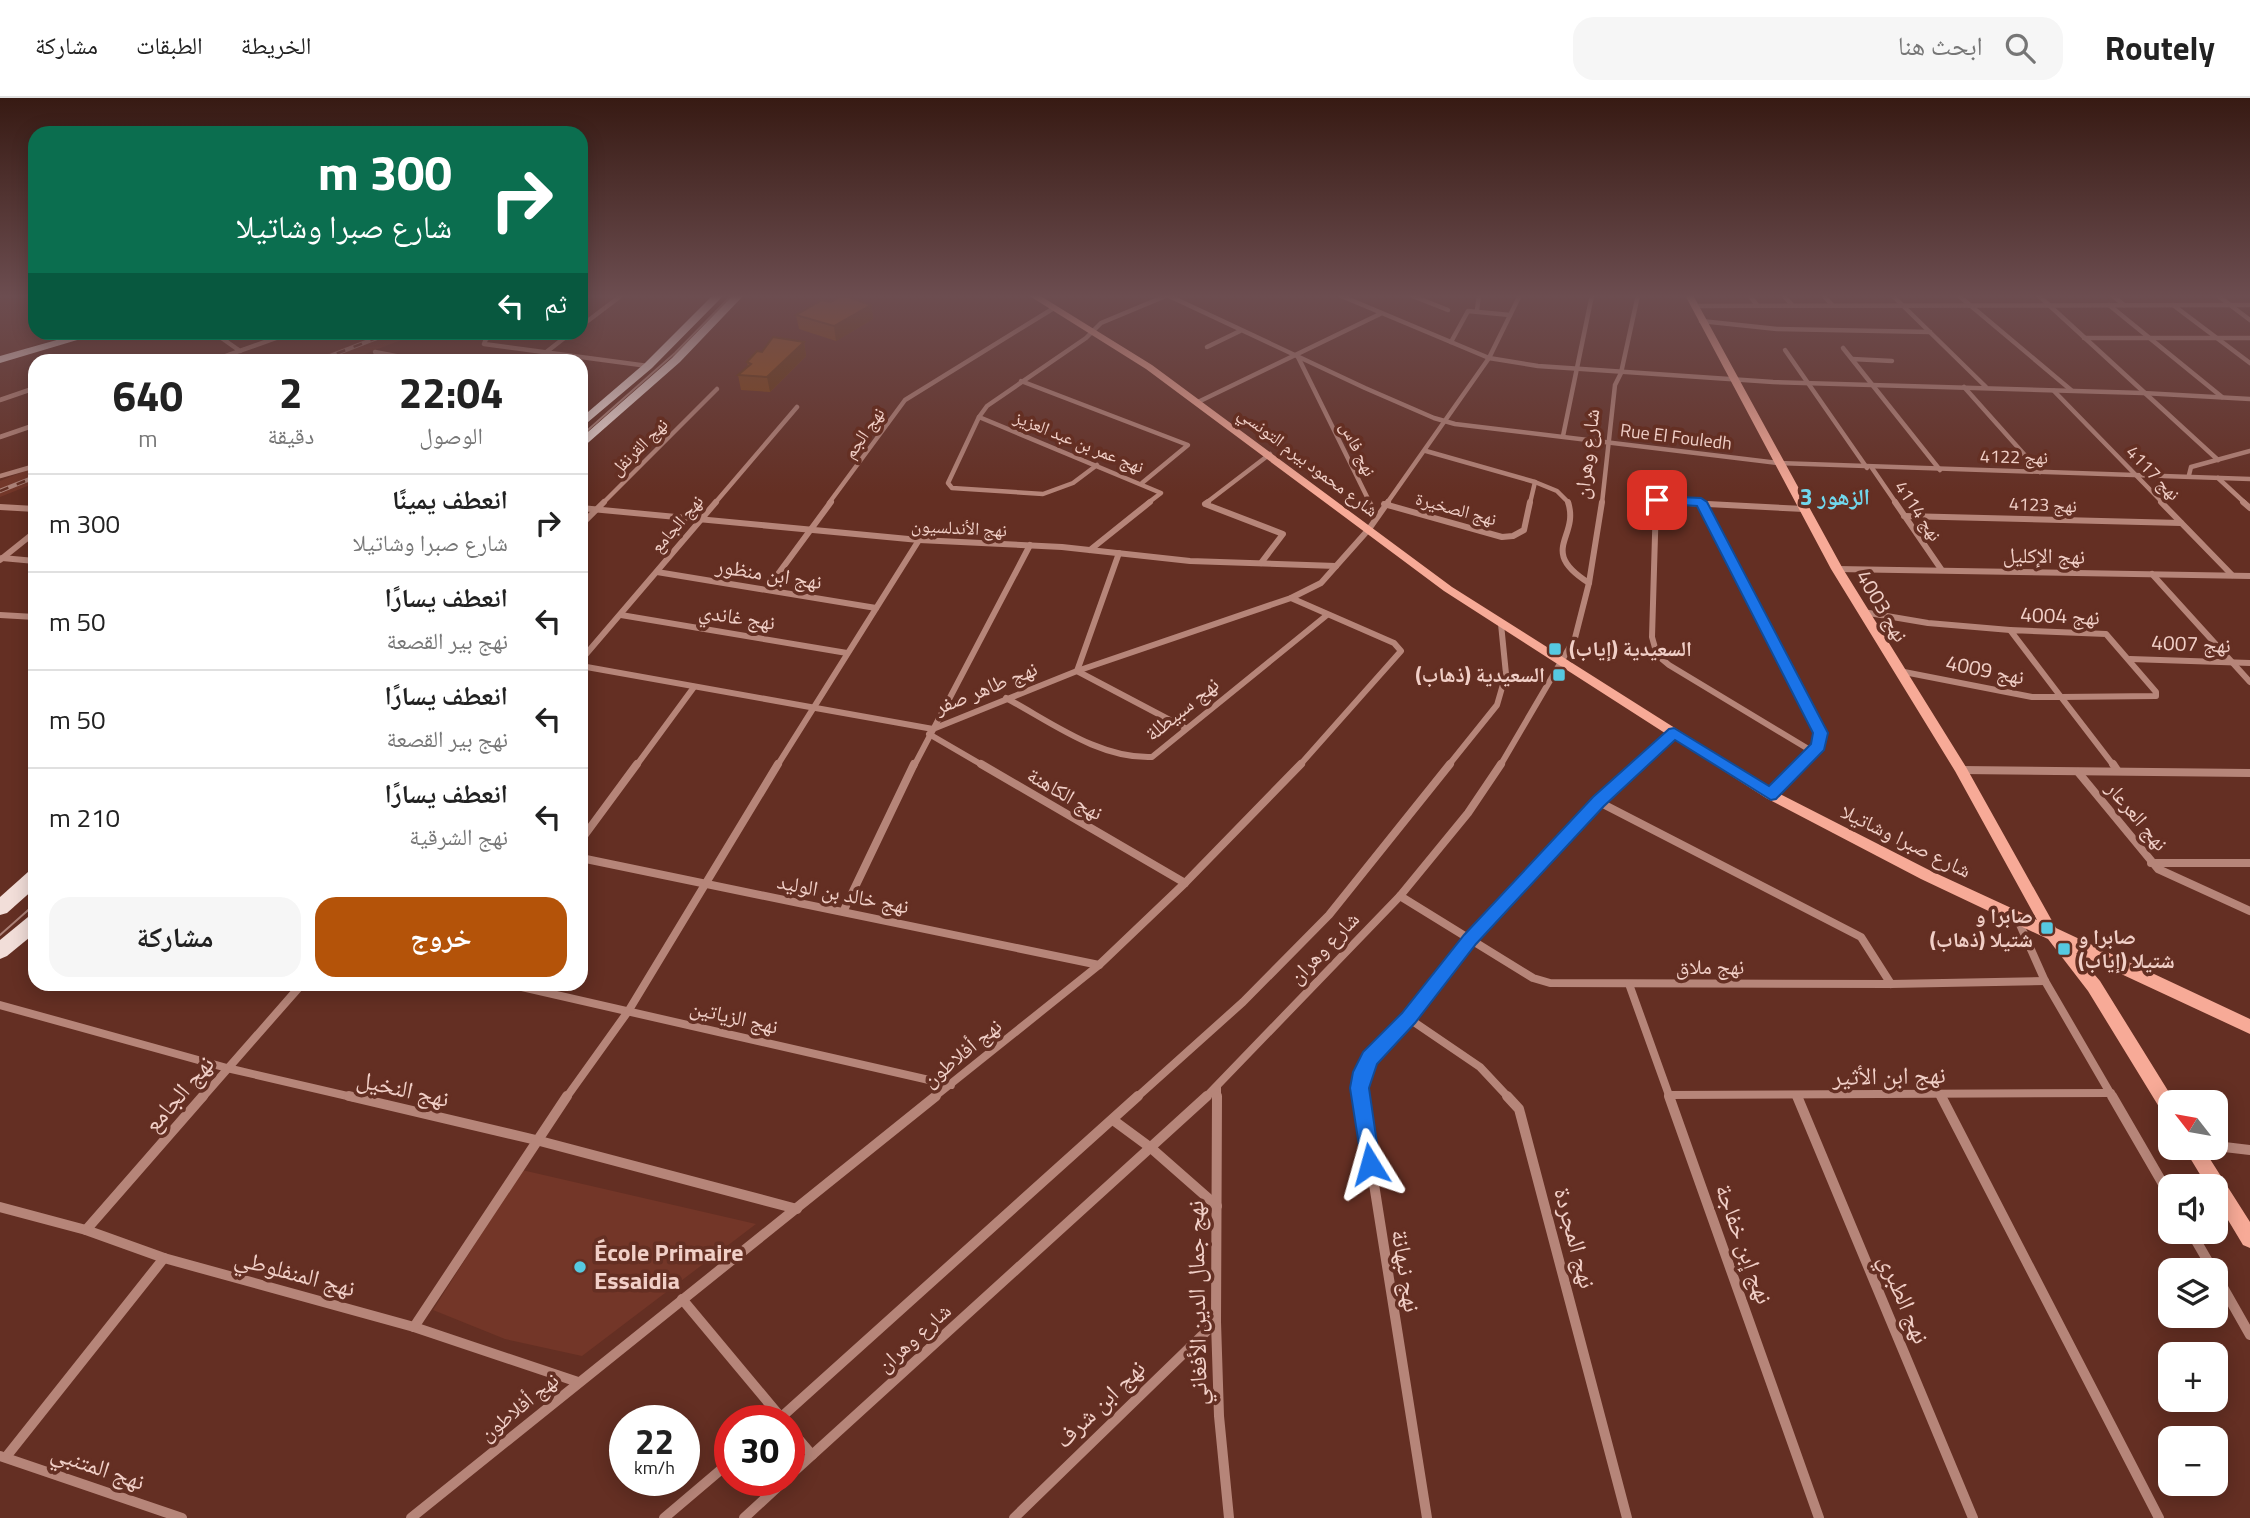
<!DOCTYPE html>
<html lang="ar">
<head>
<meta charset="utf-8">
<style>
	body { margin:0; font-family:"Titillium Web","Noto Naskh Arabic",sans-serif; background:#f6f6f6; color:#222; direction:rtl; height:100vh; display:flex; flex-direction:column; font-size:26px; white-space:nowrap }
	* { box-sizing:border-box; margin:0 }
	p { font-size:23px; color:#767676 }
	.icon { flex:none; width:38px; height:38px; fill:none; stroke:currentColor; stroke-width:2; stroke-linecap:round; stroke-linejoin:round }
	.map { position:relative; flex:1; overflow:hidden; direction:ltr }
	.panel { position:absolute; left:28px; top:256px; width:560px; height:637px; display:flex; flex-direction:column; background:#fff; border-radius:21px; box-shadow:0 4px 18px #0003; direction:rtl }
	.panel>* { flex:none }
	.top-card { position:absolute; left:28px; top:28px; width:560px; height:214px; border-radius:21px; box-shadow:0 4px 18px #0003; direction:rtl; background:#0b6e4f; color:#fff; overflow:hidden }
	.needle { width:46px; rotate:301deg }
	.buttons { position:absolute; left:2158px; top:992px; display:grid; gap:14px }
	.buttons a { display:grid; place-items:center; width:70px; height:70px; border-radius:14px; background:#fff; box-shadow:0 4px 18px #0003; font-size:35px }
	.speed { position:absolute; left:609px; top:1307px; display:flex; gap:14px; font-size:35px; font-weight:700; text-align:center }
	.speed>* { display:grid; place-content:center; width:91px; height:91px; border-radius:50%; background:#fff; box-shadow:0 4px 18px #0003; line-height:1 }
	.speed small { font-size:18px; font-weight:400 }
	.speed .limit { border:10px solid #d22; background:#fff; color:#111 }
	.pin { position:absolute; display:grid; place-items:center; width:60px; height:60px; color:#fff; margin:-30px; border-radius:14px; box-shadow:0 4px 10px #0006 }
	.me { position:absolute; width:77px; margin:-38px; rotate:352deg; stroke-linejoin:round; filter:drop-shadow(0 0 5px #0008) }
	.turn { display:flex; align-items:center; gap:24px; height:147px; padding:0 21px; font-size:32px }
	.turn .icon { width:91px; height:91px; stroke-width:2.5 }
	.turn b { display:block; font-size:49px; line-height:60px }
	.then { display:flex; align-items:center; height:66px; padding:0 21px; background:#0003; gap:14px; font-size:26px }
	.eta { display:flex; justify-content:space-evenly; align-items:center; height:119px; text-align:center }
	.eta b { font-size:42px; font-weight:700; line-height:49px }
	.button { display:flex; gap:14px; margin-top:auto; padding:14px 21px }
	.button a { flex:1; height:80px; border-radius:21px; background:#b45309; color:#fff; font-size:28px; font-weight:700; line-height:80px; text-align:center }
	.button a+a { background:#f6f6f6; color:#222 }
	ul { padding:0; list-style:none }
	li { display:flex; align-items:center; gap:21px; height:98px; padding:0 21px; border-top:2px solid #e0e0e0 }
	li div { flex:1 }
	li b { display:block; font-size:26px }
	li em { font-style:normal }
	header { display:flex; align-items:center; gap:42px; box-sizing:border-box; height:98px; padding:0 35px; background:#fff; border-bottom:2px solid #e0e0e0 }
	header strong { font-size:33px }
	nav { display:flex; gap:38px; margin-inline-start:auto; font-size:24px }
	.search { width:490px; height:63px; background:#f6f6f6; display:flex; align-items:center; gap:18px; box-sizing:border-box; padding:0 24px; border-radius:21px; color:#767676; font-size:26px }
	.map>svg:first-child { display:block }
</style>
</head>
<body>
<header>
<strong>Routely</strong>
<div class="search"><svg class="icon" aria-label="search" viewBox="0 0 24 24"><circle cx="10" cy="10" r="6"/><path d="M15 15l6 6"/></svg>ابحث هنا</div>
<nav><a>الخريطة</a><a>الطبقات</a><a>مشاركة</a></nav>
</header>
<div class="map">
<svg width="2250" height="1420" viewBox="0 0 2250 1420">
	<rect width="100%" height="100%" fill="#642f23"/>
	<g fill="#733628">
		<polygon points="383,235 420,235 349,262 311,262"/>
		<polygon points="35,369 35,385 0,399 0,383"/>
		<polygon points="522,1072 756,1126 582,1258 505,1241 433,1212"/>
	</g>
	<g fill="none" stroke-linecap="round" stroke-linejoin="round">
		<g stroke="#b68579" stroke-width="4.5">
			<polyline points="1167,197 1365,290 1434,320 1455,326 1778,365 2250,381"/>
			<polyline points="1339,197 1489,260 1538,268 1773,284 2143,295 2250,301"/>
			<polyline points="1410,197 1448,212"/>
			<polyline points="1749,197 1757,207"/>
			<polyline points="1783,197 1792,207"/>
			<polyline points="1823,197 1832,207"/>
			<polyline points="1892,197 1986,289"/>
			<polyline points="1958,197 2071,292"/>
			<polyline points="2038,197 2218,362"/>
			<polyline points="2112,197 2124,207"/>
			<polyline points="2217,197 2250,222"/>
			<polyline points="2109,207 2222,299"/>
			<polyline points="2173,207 2250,265"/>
			<polyline points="1694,208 2250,207"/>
			<polyline points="1477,212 1479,197"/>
			<polyline points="1701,223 1777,231 1930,234"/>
			<polyline points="581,228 622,197"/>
			<polyline points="213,234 240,253"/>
			<polyline points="497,234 486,241 484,246 648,268"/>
			<polyline points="2084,240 2250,240"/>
			<polyline points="1451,244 1468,213 1510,217"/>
			<polyline points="1207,249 1240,233"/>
			<polyline points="1843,250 1940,372"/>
			<polyline points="1785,252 1867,370"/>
			<polyline points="375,254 416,262"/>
			<polyline points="545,255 572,234"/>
			<polyline points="1298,259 1370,405"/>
			<polyline points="1852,261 1892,263"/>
			<polyline points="214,262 293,234"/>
			<polyline points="1021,283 1188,347 1142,385"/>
			<polyline points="1964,289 2040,374"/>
			<polyline points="2054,293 2163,405"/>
			<polyline points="0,302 35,290"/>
			<polyline points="1198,304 1380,216"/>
			<polyline points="979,319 1161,395 1148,405"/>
			<polyline points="1563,338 1592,197"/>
			<polyline points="0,339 35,327"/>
			<polyline points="1426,353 1535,384 1530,405"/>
			<polyline points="1097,367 1073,385 1043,396 952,390 948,385 979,319 987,308 1086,240 1101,225 1168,197"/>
			<polyline points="1872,370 1896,405"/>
			<polyline points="2189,377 2191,369 2250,353"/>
			<polyline points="0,378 35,368"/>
			<polyline points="2218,380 2245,405"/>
			<polyline points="1535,384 1557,393 1569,405"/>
			<polyline points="603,405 717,291"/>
			<polyline points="715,405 797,309"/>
			<polyline points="829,405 905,302 1054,210"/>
			<polyline points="1206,405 1270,356"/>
			<polyline points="1387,405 1489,260 1520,197"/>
			<polyline points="1602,405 1615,287 1621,275 1638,197"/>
			<polyline points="1656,405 1656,403 1702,405"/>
		</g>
		<g stroke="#b68579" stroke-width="6">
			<polyline points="1208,404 1205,406 1283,436 1261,465"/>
			<polyline points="1369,404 1376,418"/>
			<path d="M 1568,404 C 1580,440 1537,452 1589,485"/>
			<polyline points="1656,404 1652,539 1657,557 1669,567 1815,655"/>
			<polyline points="1669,404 1804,411"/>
			<polyline points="1701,404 1821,635 1815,655 1802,668"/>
			<polyline points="1895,404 1941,471"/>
			<polyline points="2161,404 2232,477"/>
			<polyline points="2243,404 2250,410"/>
			<polyline points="1384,406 1502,439 1513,438 1524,432 1530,404"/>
			<polyline points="0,409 35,411"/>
			<polyline points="581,410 919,442 1062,449 1190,463 1336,468"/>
			<polyline points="1904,418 2181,425"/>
			<polyline points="581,427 604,404"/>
			<polyline points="1090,452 1150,404"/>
			<polyline points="1119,455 1077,573 1185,630"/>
			<polyline points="2,460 35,463"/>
			<polyline points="0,462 35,434"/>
			<polyline points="1837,471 2250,478"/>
			<polyline points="657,474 876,510"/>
			<polyline points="2152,476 2250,584"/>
			<polyline points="767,491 831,404"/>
			<polyline points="1291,500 1394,545 1401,553 1299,668"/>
			<polyline points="1863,514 1928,525 2010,532"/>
			<polyline points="0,517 35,519"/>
			<polyline points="621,517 847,555"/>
			<polygon points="2010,532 2106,536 2156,594 2156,598 2061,599"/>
			<polyline points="2130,561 2250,565"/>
			<polyline points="581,562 716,404"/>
			<polyline points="581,568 933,631 1077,573 1291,500 1321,485 1369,431 1388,404"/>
			<polyline points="1899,573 2032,599 2061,599"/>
			<polyline points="2061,599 2114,668"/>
			<path d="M 1006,600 C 1051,624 1099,661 1152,659 L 1327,517"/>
			<polyline points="929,636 984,668"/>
			<polyline points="636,668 694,589"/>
			<polyline points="777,668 919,442"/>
			<polyline points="914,668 1030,447"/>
			<polyline points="1448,668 1497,607 1506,576 1501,526"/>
			<polyline points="1500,668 1575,540 1589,485 1602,404"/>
			<polyline points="1638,668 1674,635"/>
		</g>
		<g stroke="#b68579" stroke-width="8">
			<polyline points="981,666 1185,785"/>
			<polyline points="2113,666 2117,672"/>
			<polyline points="1961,672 2250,675"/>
			<polyline points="2078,674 2158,771 2250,813"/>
			<polyline points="1771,697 1803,666"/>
			<polyline points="1599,704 1861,839 1891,886"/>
			<polyline points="581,742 637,666"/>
			<polyline points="581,760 1099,867"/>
			<polyline points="2151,765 2250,765"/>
			<polyline points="1400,798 1533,880 1550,885 1891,886 2045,883"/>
			<polyline points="844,812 914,666"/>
			<polyline points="2017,820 2045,883 2113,1000"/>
			<polyline points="508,886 951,987"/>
			<polyline points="1629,886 1670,1000"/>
			<polyline points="0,907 227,970 356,1000"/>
			<polyline points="1408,920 1480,969 1509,1000"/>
			<polyline points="1669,997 2111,995"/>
			<polyline points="1940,997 1942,1000"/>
			<polyline points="202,1000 302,886"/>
			<polyline points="566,1000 629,912 778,666"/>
			<polyline points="933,1000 1099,867 1185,785 1301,666"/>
			<polyline points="1136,1000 1243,904 1329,817 1450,666"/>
			<polyline points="1205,1000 1400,798 1468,715 1501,666"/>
			<polyline points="1217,1000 1217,989"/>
			<path d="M 1360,1000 C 1359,989 1361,980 1366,970 C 1378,946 1401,929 1417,909 C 1486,822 1559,742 1640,666"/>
		</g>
		<g stroke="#b68579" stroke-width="10">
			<polyline points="349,998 536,1042 797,1111"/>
			<polyline points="1217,998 1216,1224 1219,1318 1229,1420"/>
			<polyline points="1360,998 1427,1420"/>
			<polyline points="1507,998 1519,1011 1627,1420"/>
			<polyline points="1669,998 1819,1420"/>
			<polyline points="1797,998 1973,1420"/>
			<polyline points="1941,998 2159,1420"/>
			<polyline points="2112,998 2170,1098"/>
			<polyline points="1113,1022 1151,1050 1217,1108"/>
			<polyline points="2216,1048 2250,1052"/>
			<polyline points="0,1109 86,1132 164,1160 414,1229 578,1284"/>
			<polyline points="86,1132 203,998"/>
			<polyline points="2191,1134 2213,1172"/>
			<polyline points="2216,1177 2250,1237"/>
			<polyline points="682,1201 783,1322"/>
			<polyline points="414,1229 567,998"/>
			<polyline points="777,1323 1138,998"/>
			<polyline points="789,1330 812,1357"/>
			<polyline points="0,1358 182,1420"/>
			<polyline points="6,1359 164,1160"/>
			<polyline points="789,1378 1207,998"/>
			<polyline points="411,1420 936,998"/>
			<polyline points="664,1420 730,1364"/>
			<polyline points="744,1420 785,1382"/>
			<polyline points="1014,1420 1216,1224"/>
		</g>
		<g fill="#f7aa97" fill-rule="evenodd">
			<polygon points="1028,197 1039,197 1152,267 1452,489 1776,694 1931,773 2037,822 1955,673 1831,471 1685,197 1693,197 1843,471 1966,669 2056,830 2250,921 2250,936 2076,855 2100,883 2175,1004 2170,1004 2170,1020 2164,1017 2088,893 2048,841 1921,781 1766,700 1444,493 1146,271"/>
			<polygon points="2184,1050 2203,1050 2250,1124 2250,1150 2243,1147 2216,1102 2216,1088 2207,1088"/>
		</g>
		<g fill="#f2ded9" fill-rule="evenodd">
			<polygon points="713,197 724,197 652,270 581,330 581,320 644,266"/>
			<polygon points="733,197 744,197 680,264 581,351 581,340 672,260"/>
			<polygon points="85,234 104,234 0,265 0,258"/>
			<polygon points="35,772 35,790 7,815 0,817 0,799 28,774"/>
			<polygon points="35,817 35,835 7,858 0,861 0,842 28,819"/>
		</g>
		<g stroke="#ae8379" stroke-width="2">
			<polyline points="581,338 675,255 732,197"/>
			<polyline points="0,837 35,806"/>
		</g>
		<g stroke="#ae8379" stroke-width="4.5">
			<g id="rail">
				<polyline points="320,262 392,234"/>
				<polyline points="0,393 35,379"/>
			</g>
		</g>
		<use href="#rail" stroke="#642f23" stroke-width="2.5" stroke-dasharray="9" stroke-linecap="butt"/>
	</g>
	<g fill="#7e4213">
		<polygon points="831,204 871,207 873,221 836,243 799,231 796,217"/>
		<polygon points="804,244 806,258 770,294 741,292 738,277 748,269 747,264 762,254"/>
	</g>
	<g fill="#66360f">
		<polygon points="871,207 873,221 836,243 834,228"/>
		<polygon points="804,244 806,258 770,294 767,279"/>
	</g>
	<g fill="#924d16" stroke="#66360f" stroke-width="2">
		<polygon points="843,197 871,207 834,228 796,217 822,202 831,204"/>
		<polygon points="773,239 804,244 767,279 738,277 751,266 747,264 757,253 762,254"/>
	</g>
	<linearGradient id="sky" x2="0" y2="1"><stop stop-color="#371a13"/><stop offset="0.5" stop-color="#6c4d50"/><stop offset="1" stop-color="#6c4d50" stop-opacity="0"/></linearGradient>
	<rect width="2250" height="396" fill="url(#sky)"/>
	<polygon fill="#1a73e8" stroke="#114b97" stroke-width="2" points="1657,398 1701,400 1707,404 1828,635 1824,652 1776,701 1771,702 1675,642 1604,708 1476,846 1415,925 1377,966 1369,990 1380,1066 1377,1073 1370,1076 1363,1073 1350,990 1353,974 1363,954 1402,915 1464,837 1593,699 1669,631 1674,630 1769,688 1811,646 1813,635 1697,408 1653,405 1651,402"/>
	<g fill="#56c9e1" stroke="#642f23" stroke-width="2.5">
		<rect x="1548" y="544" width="14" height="14" rx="3.5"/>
		<rect x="1552" y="570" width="14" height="14" rx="3.5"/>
		<rect x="2040" y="823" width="14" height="14" rx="3.5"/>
		<rect x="2057" y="844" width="14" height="14" rx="3.5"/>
		<circle cx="580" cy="1169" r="7"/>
	</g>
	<g text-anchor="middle" stroke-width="7" stroke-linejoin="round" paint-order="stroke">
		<g font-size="18" fill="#f1cfc7" stroke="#642f23">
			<text transform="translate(864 335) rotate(-55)" y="6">نهج الجم</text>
			<text transform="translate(1676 339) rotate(7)" y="6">Rue El Fouledh</text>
			<text transform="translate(1079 344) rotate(22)" y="6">نهج عمر بن عبد العزيز</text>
			<text transform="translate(639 349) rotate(-45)" y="6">نهج القرنفل</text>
			<text transform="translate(1358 351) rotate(64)" y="6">نهج فاس</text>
			<text transform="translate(2014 359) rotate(1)" y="6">نهج 4122</text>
			<text transform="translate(1308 364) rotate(37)" y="6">شارع محمود بيرم التونسي</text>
			<text transform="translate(2153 375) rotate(46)" y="6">نهج 4117</text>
			<text transform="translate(2043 407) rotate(2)" y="6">نهج 4123</text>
			<text transform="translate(1456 411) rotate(15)" y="6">نهج الصخيرة</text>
			<text transform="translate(1918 413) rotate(56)" y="6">نهج 4114</text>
			<text transform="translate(677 426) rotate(-49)" y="6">نهج الجامع</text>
			<text transform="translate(959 430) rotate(3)" y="6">نهج الأندلسيون</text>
		</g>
		<g font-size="21" fill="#f1cfc7" stroke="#642f23">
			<text transform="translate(1587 356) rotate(-83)" y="7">شارع وهران</text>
			<text transform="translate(2044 458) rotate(1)" y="7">نهج الإكليل</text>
			<text transform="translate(769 476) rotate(9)" y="7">نهج ابن منظور</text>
			<text transform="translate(1882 508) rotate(59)" y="7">نهج 4003</text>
			<text transform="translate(2060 518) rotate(2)" y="7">نهج 4004</text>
			<text transform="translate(737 519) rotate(9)" y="7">نهج غاندي</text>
			<text transform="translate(2191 546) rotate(2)" y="7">نهج 4007</text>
			<text transform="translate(1985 572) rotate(11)" y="7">نهج 4009</text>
			<text transform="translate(986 590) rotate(-22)" y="7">نهج طاهر صفر</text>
			<text transform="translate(1182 611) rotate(-39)" y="7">نهج سبيطلة</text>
			<text transform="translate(1065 696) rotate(30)" y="7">نهج الكاهنة</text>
			<text transform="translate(2137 718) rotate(50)" y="7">نهج العرعار</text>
			<text transform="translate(1906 743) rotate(26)" y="7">شارع صبرا وشاتيلا</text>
			<text transform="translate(843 796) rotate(11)" y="7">نهج خالد بن الوليد</text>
			<text transform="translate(1324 850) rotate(-46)" y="7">شارع وهران</text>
			<text x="1710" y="876">نهج ملاق</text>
			<text transform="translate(734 919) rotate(13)" y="7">نهج الزياتين</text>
			<text transform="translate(962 955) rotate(-39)" y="7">نهج أفلاطون</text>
			<text transform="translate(914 1240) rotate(-42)" y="7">شارع وهران</text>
			<text transform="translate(519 1309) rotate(-39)" y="7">نهج أفلاطون</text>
		</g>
		<g font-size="21" font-weight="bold" fill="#f1cfc7" stroke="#642f23" text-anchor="start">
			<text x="1569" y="558">السعيدية (إياب)</text>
			<text x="1545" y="584" text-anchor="end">السعيدية (ذهاب)</text>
			<text x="2033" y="825" text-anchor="end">صابرا و<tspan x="2033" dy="24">شتيلا (ذهاب)</tspan></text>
			<text x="2078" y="846">صابرا و<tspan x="2078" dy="24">شتيلا (إياب)</tspan></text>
		</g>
		<g font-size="23" font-weight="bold" fill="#71d7ed" stroke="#642f23">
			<text x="1835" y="407">الزهور 3</text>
		</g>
		<g font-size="24" fill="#f1cfc7" stroke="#642f23">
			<text transform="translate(1889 978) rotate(-1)" y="8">نهج ابن الأثير</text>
			<text transform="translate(403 991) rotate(13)" y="8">نهج النخيل</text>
			<text transform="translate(179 996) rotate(-49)" y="8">نهج الجامع</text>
			<text transform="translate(1575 1140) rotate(75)" y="8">نهج المجردة</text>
			<text transform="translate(1744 1146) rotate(70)" y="8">نهج إبن خفاجة</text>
			<text transform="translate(1406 1173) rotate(81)" y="8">نهج نبهانة</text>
			<text transform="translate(295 1175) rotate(15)" y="8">نهج المنفلوطي</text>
			<text transform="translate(1904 1201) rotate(67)" y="8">نهج الطبري</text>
			<text transform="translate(1197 1205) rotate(-91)" y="8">نهج جمال الدين الأفغاني</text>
			<text transform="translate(1100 1306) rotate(-44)" y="8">نهج ابن شرف</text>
			<text transform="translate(98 1369) rotate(19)" y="8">نهج المتنبي</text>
		</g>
		<g font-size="24" font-weight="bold" fill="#f1cfc7" stroke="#642f23" text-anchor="start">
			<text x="594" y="1163">École Primaire<tspan x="594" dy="28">Essaidia</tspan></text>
		</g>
	</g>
</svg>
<div class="buttons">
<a><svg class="needle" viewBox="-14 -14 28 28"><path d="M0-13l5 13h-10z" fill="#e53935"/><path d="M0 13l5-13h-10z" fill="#767676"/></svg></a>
<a><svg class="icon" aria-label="sound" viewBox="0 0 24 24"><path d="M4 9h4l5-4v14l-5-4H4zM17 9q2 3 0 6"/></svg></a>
<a><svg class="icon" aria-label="layers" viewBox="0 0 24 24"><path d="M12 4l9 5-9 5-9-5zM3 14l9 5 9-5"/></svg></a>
<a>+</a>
<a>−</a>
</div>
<div class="speed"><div>22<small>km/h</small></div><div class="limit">30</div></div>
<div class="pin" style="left:1657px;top:402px;background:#d93025"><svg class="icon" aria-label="arrive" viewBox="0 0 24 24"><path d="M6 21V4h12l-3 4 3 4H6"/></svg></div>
<svg class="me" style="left:1370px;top:1066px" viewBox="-20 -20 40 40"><path d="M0-17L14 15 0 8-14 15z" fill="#1a73e8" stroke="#fff" stroke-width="4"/></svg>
<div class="top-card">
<div class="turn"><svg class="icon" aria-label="right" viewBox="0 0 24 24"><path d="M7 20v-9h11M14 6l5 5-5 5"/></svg><div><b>300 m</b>شارع صبرا وشاتيلا</div></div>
<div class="then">ثم<svg class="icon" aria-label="left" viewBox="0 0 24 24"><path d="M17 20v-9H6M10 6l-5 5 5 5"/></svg></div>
</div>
<section class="panel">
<div class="eta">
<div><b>22:04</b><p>الوصول</p></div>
<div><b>2</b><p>دقيقة</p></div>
<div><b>640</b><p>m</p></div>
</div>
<ul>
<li><svg class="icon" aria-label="right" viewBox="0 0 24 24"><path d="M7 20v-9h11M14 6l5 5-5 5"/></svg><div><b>انعطف يمينًا</b><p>شارع صبرا وشاتيلا</p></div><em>300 m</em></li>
<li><svg class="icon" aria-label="left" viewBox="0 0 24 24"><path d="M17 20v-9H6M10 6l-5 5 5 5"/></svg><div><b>انعطف يسارًا</b><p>نهج بير القصعة</p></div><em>50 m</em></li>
<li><svg class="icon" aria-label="left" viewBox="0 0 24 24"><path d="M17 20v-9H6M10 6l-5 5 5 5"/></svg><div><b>انعطف يسارًا</b><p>نهج بير القصعة</p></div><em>50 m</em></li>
<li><svg class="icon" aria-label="left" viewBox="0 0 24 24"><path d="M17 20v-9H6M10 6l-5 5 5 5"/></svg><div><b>انعطف يسارًا</b><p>نهج الشرقية</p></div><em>210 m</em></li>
</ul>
<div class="button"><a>خروج</a><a>مشاركة</a></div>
</section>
</div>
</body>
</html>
